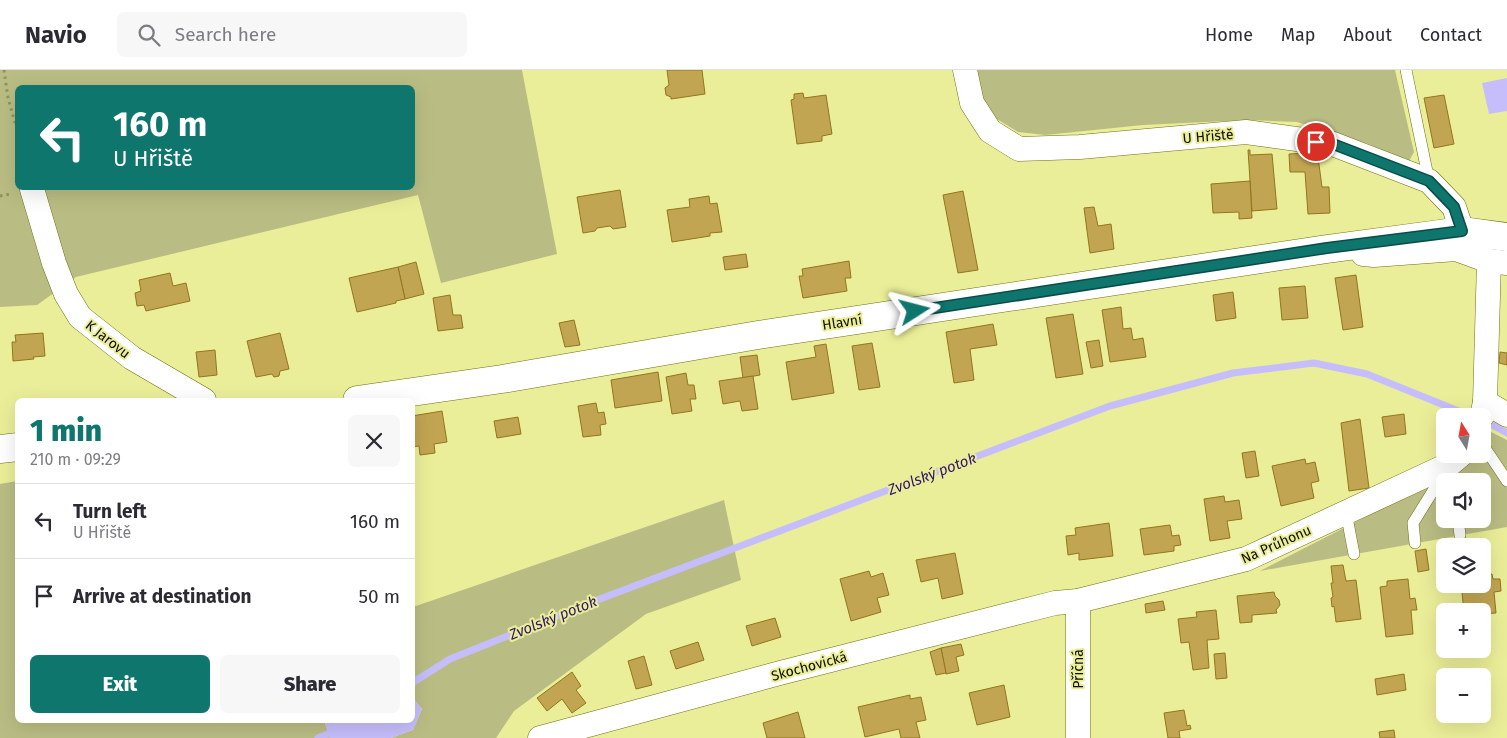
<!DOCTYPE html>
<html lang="en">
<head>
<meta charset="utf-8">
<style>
	body { margin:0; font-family:"Fira Sans",sans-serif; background:#f7f7f7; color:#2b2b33; height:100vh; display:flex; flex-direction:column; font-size:19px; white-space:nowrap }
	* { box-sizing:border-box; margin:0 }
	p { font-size:16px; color:#7c7c81 }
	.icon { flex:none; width:28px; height:28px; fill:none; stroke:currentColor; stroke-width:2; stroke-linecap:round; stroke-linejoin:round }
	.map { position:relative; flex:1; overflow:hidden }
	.side { position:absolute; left:15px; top:328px; width:400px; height:325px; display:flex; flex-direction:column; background:#fff; border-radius:8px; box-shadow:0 5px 20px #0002 }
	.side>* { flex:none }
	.guide { position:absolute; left:15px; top:15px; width:400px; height:105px; border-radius:8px; box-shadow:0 5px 20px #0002; background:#0f766e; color:#fff; overflow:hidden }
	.needle { width:32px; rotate:349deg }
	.controls { position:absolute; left:1436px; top:338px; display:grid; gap:10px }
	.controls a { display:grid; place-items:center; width:55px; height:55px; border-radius:8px; background:#fff; box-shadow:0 5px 20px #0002; font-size:25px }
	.pin { position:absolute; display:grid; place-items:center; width:42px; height:42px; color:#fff; margin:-21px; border:2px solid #fff; border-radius:50%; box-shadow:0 1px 5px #0007 }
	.me { position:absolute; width:55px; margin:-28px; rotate:81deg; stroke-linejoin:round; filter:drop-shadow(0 0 4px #0008) }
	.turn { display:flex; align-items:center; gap:18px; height:105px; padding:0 15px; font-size:22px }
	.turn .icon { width:65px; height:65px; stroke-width:2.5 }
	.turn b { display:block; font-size:35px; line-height:42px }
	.round { display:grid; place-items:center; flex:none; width:52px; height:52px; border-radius:8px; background:#f7f7f7 }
	.overview { display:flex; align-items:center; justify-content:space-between; height:85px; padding:0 15px }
	h1 { font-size:30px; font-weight:800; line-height:38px; color:#0f766e }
	.button { display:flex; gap:10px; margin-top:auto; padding:10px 15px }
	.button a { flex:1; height:58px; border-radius:8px; background:#0f766e; color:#fff; font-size:20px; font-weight:800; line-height:58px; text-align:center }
	.button a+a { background:#f7f7f7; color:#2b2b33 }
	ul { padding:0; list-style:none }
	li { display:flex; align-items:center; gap:15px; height:75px; padding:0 15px; border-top:1px solid #e1e1e2 }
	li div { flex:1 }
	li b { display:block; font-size:19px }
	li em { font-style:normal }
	header { display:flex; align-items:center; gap:30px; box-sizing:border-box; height:70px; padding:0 25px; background:#fff; border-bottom:1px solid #e1e1e2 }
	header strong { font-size:24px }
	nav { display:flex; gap:28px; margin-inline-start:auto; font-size:18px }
	.search { width:350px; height:45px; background:#f7f7f7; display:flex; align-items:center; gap:12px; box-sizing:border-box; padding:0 18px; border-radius:8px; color:#7c7c81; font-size:19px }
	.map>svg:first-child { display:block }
</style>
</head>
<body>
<header>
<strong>Navio</strong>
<div class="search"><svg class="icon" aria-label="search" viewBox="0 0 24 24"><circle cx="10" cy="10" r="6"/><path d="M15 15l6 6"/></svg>Search here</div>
<nav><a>Home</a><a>Map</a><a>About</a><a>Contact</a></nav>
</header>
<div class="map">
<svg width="1507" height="668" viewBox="0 0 1507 668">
	<rect width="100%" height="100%" fill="#ebee98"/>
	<g fill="#babd83" fill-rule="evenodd">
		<path d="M 0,0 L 522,0 L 557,184 L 441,213 L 418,125 L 76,207 L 37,235 L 0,237 ZM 18,18 L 412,18 L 412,118 L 18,118 Z"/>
		<polygon points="977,0 1395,0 1414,82 1409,91 1366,73 1297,52 1248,50 1143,55 1045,65 1018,62 997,49 983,30"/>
		<path d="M 1489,361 L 1507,370 L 1507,457 L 1260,501 L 1457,400 L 1473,384 L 1482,384 L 1483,370 ZM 1445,411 L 1482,411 L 1482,449 L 1445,449 Z"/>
		<polygon points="17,411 18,650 324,650 330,668 0,668 0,414"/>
		<polygon points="724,430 741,510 646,544 514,641 496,668 391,668 413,660 422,639 413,628 413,537"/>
	</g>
	<g fill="#c6befc">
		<polygon points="1507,8 1507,41 1489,44 1482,13"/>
		<polygon points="413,628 422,639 413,660 391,668 330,668 324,650 412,650"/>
	</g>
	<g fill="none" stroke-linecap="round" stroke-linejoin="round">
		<g stroke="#c6befc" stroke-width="7">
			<polyline points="1494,356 1507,363"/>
			<polyline points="412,613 450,589 592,532 1110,336 1233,303 1314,293 1367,304 1466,344"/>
			<polyline points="318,668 335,661"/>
		</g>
	</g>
	<g fill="#c2a552" stroke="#92761c">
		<polygon points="667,0 702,0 705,24 671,29 671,27 666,25 665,18 669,15"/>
		<polygon points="803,23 804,28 826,25 832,64 822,66 822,71 797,74 791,30 794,29 794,24"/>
		<polygon points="1444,25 1454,74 1434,78 1424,28"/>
		<polygon points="1248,80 1250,80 1250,85 1272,84 1277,139 1252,141"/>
		<polygon points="1309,83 1309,87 1318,87 1322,117 1329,117 1330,143 1308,144 1305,102 1290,102 1289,84"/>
		<polygon points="1250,111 1252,148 1239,149 1239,142 1213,143 1211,114"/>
		<polygon points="620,120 626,157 613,159 610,156 597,158 595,161 583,163 577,127"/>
		<polygon points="963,121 978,200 958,203 943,125"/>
		<polygon points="709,126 710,134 717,133 722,162 710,163 710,166 672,172 667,140 690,137 689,129"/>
		<polygon points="1094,137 1098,156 1111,154 1114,179 1090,183 1084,138"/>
		<polygon points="746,184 748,197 725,200 723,187"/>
		<polygon points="849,191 851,208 845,208 847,221 803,228 799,206 803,206 802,199"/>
		<polygon points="416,192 424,224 405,229 398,197"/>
		<polygon points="398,197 405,229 396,231 396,233 357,242 349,208"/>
		<polygon points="170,203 173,216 186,213 190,231 146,241 144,235 137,236 135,223 141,221 139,210"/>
		<polygon points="1356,205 1363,257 1343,260 1335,208"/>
		<polygon points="1305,216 1308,248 1282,250 1279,218"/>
		<polygon points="1233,222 1236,248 1216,251 1213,225"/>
		<polygon points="450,225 453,245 461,245 463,258 438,261 433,228"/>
		<polygon points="1121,237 1123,259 1131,258 1133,270 1143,268 1146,287 1110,292 1102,240"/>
		<polygon points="1073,244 1083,304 1056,308 1046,248"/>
		<polygon points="574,250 580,275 565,277 559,253"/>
		<polygon points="993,254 997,275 970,279 974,310 954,313 946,262"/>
		<polygon points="43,263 45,286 33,287 34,289 13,291 12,272 16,272 15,265"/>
		<polygon points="280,263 289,299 280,301 279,306 274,307 272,304 256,307 247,271"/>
		<polygon points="1099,270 1103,296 1091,298 1086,272"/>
		<polygon points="872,273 880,317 859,320 852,276"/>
		<polygon points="826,274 834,323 792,330 786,292 816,287 814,276"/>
		<polygon points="215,280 217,305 199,307 196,282"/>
		<polygon points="1500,282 1507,283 1507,295 1499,293"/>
		<polygon points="757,285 760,305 743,308 740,287"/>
		<polygon points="658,302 662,331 615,338 611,310"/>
		<polygon points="686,303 688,315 694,315 696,329 690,329 692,341 672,344 666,307"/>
		<polygon points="753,306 758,339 742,341 740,331 723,334 719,311"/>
		<polygon points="596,333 598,343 604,342 606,354 600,355 601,365 583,367 578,336"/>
		<polygon points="442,341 447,372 434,374 435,383 420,385 419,376 412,377 412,346"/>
		<polygon points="1404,344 1406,364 1385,367 1382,347"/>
		<polygon points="518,347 521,364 497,368 494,351"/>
		<polygon points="1360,349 1369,418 1349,421 1341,353"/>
		<polygon points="1255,381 1259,406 1246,408 1242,383"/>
		<polygon points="1305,389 1306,394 1315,392 1319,411 1311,413 1314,428 1281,436 1272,396"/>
		<polygon points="1224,426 1225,432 1239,430 1242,449 1227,451 1230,468 1210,471 1204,429"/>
		<polygon points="1109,453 1113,486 1079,490 1079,483 1068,485 1066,466 1076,465 1075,458"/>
		<polygon points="1170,455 1172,466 1179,465 1181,475 1174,476 1174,481 1144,485 1140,459"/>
		<polygon points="1426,479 1429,500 1418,502 1415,481"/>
		<polygon points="955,483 963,524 942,529 938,508 921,512 916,490"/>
		<polygon points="1343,495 1346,511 1356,510 1361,549 1336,552 1334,536 1332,537 1331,528 1333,527 1331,513 1333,513 1331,496"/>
		<polygon points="869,501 871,507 883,503 889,525 877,528 881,542 851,551 840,509"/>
		<polygon points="1492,504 1493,509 1500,509 1501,521 1494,522 1496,543 1482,544 1482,541 1464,541 1461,514 1482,514 1482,505"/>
		<polygon points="1408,509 1410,529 1415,528 1417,540 1411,540 1413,564 1386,567 1380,517 1387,516 1387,511"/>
		<polygon points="1274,522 1275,526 1279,530 1280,535 1276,540 1277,543 1252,545 1252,552 1240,553 1237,526"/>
		<polygon points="1163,531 1165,540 1146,543 1145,534"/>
		<polygon points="1216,540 1219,569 1207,570 1209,598 1193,600 1189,572 1181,573 1178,549 1197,547 1196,542"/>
		<polygon points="775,548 781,567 752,576 746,556"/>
		<polygon points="698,572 704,590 676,599 670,581"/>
		<polygon points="961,574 964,585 956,587 959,601 946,604 941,578"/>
		<polygon points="941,578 946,603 936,605 930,582"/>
		<polygon points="1225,583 1227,608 1216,609 1214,584"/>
		<polygon points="644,586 652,615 636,619 628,591"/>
		<polygon points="572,602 581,616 576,620 586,633 572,643 562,629 547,641 537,628"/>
		<polygon points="1404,604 1406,620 1377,625 1375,609"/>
		<polygon points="1004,615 1010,647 977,655 969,623"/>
		<polygon points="910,625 910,629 921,627 926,650 916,652 920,668 901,668 899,659 865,667 858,637"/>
		<polygon points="1184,640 1187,656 1190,655 1191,659 1179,661 1180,668 1168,668 1164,643"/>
		<polygon points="798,642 805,668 767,668 763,653"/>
		<polygon points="1394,660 1395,668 1380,668 1379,662"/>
	</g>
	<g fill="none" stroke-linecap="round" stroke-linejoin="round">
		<g stroke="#6f7014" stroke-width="12">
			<g id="lane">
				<polyline points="1406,0 1429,111"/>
				<polyline points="1482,371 1487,381 1507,411"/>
				<polyline points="1346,442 1354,484"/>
				<polyline points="1458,449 1460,465"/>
				<polyline points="1415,473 1413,453 1446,400"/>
			</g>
		</g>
		<g stroke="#6f7014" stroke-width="25">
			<g id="street">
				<polyline points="965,0 972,33 990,61 1019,79 1080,77 1246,62 1333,74 1429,111 1454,137 1462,161"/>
				<polyline points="32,119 54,193 66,224 80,247 132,288 204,330"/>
				<polyline points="1363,184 1374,185 1456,179 1489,191 1507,193"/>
				<polyline points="1485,332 1507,345"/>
				<polyline points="1482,346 1485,332 1489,191"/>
				<polyline points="540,668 780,603 1055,533 1078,531 1246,489 1450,394 1462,384"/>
				<polyline points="1078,668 1078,531"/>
			</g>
		</g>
		<g stroke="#6f7014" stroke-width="29">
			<g id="secondary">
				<polyline points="357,330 502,309 758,265 1327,179 1462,161 1507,167"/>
				<polyline points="0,379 18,377"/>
			</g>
		</g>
		<g stroke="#92935a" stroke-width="3" stroke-dasharray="2.5 4" stroke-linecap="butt">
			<polyline points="4,0 8,28 18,63"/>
			<polyline points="0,126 11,124"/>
		</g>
		<use href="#lane" stroke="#fff" stroke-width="11"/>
		<use href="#street" stroke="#fff" stroke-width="24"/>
		<use href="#secondary" stroke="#fff" stroke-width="28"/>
	</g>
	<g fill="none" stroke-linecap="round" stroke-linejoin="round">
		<g stroke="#0a4d48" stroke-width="12">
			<polyline id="route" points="915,241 1327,178 1462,161 1454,137 1429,111 1333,74 1316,72"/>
		</g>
		<use href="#route" stroke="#0f766e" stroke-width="9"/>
	</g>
	<g text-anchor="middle" stroke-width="4" stroke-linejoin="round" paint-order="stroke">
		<g font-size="14" fill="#0e0e00" stroke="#ebee98">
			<text transform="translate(1208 66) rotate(-5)" y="5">U Hřiště</text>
			<text transform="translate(842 252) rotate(-9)" y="5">Hlavní</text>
			<text transform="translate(108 269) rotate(38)" y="5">K Jarovu</text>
			<text transform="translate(1276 474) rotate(-24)" y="5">Na Průhonu</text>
			<text transform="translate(809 596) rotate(-15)" y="5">Skochovická</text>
			<text transform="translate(1078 599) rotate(-90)" y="5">Příčná</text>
		</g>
		<g font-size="15" font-style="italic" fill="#30156a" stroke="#ebee98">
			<text transform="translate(932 404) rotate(-21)" y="5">Zvolský potok</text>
			<text transform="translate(553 548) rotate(-22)" y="5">Zvolský potok</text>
		</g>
	</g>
</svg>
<div class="controls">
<a><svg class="needle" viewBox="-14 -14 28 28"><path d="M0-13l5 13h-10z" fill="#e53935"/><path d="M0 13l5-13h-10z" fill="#7c7c81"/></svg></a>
<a><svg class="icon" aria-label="sound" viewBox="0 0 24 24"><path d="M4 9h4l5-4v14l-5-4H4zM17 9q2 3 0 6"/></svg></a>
<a><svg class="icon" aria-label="layers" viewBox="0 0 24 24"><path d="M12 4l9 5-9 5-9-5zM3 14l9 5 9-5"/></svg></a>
<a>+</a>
<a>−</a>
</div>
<div class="pin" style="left:1316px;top:72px;background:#d93025"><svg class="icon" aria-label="arrive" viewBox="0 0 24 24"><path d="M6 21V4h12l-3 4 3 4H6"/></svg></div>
<svg class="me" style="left:915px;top:241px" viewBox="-20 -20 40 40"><path d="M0-17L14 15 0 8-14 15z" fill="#0f766e" stroke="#fff" stroke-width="4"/></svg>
<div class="guide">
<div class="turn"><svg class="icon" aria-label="left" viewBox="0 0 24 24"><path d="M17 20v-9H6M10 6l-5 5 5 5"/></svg><div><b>160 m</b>U Hřiště</div></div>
</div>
<section class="side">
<div class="overview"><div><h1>1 min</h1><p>210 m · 09:29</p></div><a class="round"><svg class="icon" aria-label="close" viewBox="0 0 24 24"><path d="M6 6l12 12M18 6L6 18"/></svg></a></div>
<ul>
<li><svg class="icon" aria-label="left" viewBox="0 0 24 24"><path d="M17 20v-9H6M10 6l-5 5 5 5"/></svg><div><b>Turn left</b><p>U Hřiště</p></div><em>160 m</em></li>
<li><svg class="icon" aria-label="arrive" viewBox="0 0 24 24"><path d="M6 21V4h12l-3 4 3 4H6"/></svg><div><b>Arrive at destination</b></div><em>50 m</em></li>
</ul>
<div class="button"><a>Exit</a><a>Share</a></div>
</section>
</div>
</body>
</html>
